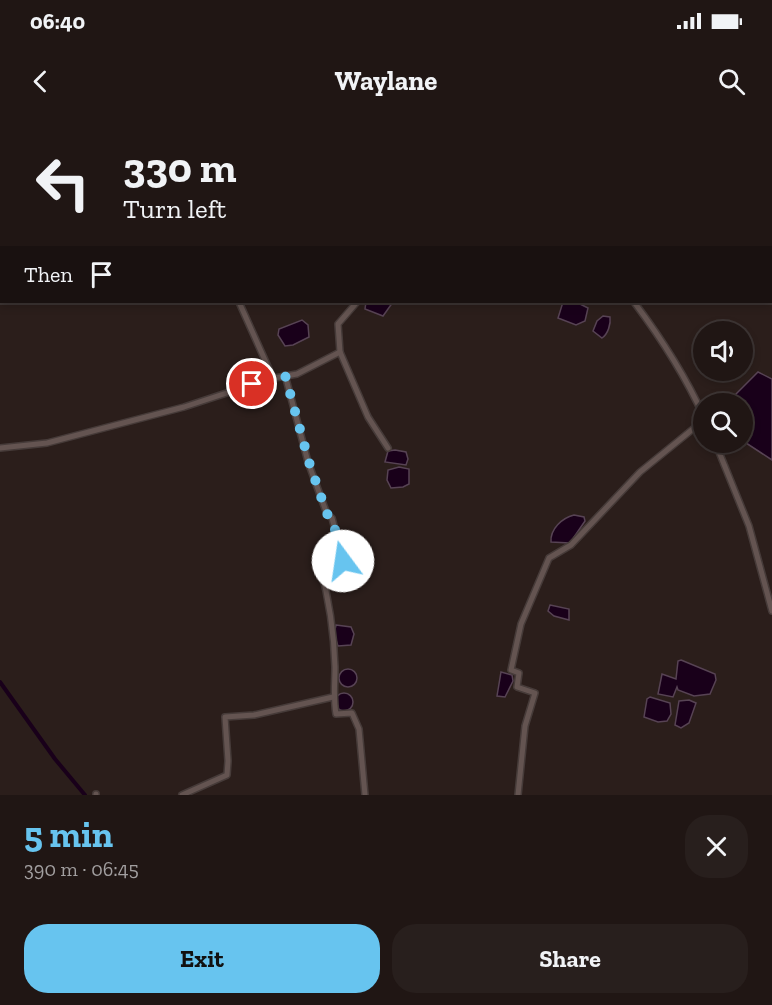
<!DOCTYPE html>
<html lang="en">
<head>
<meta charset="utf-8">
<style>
	body { margin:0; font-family:"Zilla Slab",serif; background:#281f1d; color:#f1f3f6; height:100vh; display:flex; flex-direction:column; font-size:22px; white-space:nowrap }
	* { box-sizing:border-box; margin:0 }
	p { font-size:20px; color:#a29fa0 }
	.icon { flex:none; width:33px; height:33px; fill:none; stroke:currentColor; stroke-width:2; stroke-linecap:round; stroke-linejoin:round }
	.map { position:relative; height:675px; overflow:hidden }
	.drawer { display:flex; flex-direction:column; background:#201614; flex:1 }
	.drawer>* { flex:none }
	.guide { position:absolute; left:0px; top:0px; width:772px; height:183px; box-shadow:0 3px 9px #0003,0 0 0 2px #3d3534; background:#201614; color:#f1f3f6; overflow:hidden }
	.buttons { position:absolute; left:693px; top:201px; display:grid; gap:12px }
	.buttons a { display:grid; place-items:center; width:60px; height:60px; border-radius:50%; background:#201614; box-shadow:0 3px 9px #0003,0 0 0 2px #3d3534; font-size:30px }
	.pin { position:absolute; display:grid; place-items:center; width:51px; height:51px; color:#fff; margin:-26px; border:3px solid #fff; border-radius:50%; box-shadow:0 2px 6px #0007 }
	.me { position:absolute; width:66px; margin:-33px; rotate:346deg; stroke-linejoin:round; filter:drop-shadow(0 0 4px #0008) }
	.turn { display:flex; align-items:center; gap:21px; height:126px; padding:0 24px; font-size:27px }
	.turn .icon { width:78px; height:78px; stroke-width:2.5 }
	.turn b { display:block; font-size:42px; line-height:51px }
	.then { display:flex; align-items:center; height:57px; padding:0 24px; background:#0003; gap:12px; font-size:22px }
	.round { display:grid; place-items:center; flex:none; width:63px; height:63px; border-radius:24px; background:#281f1d }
	.head { display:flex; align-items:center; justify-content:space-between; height:102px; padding:0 24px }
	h1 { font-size:36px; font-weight:800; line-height:45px; color:#67c4ef }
	.primary-button { display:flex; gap:12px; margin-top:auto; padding:12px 24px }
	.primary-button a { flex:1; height:69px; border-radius:24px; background:#67c4ef; color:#111; font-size:24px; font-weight:800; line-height:69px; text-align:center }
	.primary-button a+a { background:#281f1d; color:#f1f3f6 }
	.status { display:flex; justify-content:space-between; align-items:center; height:42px; padding:0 30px; background:#201614; direction:ltr }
	.status svg { height:16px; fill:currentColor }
	header { display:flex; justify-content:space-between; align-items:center; height:78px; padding:0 24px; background:#201614; font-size:27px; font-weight:800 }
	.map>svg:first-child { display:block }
</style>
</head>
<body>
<div class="status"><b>06:40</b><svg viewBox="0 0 49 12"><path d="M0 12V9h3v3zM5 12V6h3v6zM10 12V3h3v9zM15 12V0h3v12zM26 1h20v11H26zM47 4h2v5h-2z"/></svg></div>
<header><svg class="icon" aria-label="back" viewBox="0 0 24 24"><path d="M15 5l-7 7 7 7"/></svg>Waylane<svg class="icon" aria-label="search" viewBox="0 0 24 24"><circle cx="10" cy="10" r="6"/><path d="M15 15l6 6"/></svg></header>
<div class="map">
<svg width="772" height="675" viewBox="0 0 772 675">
	<rect width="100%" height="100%" fill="#2b1e1b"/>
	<g fill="#19001a" stroke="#574354" stroke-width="1.5">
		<polygon points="366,182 393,182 383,196 365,189"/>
		<polygon points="563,182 576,182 588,188 585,201 576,205 558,198"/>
		<path d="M 603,196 L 610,197 C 611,204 608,214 602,218 L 593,211 L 597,201 Z"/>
		<polygon points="302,200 308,205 309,217 293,225 285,226 278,215 279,209"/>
		<polygon points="758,252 772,259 772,340 743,321 742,284 727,283"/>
		<polygon points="395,330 406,332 408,339 406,345 385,342 388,331"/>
		<polygon points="399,347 409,349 409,364 403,367 391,368 387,360 388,350"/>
		<path d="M 574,395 L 584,397 L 585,401 L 570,423 L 551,422 C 550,409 562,398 574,395 Z"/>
		<polygon points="550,485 569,489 569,500 554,496 548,491"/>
		<polygon points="336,505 351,507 354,514 351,525 338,526 334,514"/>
		<polygon points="681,540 715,554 716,560 710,574 694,576 678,570 677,567 673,577 658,574 662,554 676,559 678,541"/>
		<circle cx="348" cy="558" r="9"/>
		<polygon points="501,552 512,555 513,561 505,577 497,576"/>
		<circle cx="344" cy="582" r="9"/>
		<polygon points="650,577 670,583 671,594 667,601 658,602 644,597 647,579"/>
		<polygon points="689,580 696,583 689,603 681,608 675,605 679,581"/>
	</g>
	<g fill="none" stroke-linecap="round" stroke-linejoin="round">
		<polyline stroke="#19001a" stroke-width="4" points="0,562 55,639 85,675"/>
		<g stroke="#463b39" stroke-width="8">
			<g id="minor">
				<polyline points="112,0 112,2"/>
				<polyline points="154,0 158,2"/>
				<polyline points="396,0 399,2"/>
				<polyline points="463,0 465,2"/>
				<polyline points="610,0 613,2"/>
				<polyline points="747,0 750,2"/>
				<polyline points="146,2 146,0"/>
				<polyline points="449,2 450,0"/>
				<polyline points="657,2 658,0"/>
				<polyline points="771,10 772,11"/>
				<polyline points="771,103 772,103"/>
				<polyline points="771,172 772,173"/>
				<polyline points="239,182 273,258"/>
				<polyline points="357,182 338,204 340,232 368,297 388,328"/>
				<path d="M 634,182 C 661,218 685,255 704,297"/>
				<path d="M 285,255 L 308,342 L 327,394 L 332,398 L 343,440 L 320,446 C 329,479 334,513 335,547 C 335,564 333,577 336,594 L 352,593 L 359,609 L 365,675"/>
				<polyline points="715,322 749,406 772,491"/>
				<polyline points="0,328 47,323 184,287 269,259 297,254 340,232"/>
				<polyline points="96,674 96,675"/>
				<polyline points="182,675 227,655 228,641 225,597 254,595 333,577"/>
				<polyline points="518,675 525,606 535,573 517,567 519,553 511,550 521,504 549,438 571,425 640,352 704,300"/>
			</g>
		</g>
		<g stroke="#463b39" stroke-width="10">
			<polyline id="major" points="640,2 642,0"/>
		</g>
		<use href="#minor" stroke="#645451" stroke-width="5"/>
		<use href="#major" stroke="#977052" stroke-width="7"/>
	</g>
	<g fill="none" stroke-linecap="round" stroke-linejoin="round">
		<polyline stroke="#67c4ef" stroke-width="10" stroke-dasharray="0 18" points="252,264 285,255 309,342 327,394 332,398 343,441"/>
	</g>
</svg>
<div class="buttons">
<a><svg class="icon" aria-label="sound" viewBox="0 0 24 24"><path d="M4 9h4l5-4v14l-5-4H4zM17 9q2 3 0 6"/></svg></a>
<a><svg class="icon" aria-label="search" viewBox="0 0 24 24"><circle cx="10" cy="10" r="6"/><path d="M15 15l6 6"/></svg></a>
</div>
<div class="pin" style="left:252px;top:264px;background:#d93025"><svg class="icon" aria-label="arrive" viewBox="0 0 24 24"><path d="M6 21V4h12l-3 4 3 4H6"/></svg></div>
<svg class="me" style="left:343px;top:441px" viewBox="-20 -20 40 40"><circle r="19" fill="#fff"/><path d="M0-13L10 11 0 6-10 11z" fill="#67c4ef"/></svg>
<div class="guide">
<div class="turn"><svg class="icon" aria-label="left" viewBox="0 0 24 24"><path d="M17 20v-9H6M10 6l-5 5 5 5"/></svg><div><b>330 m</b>Turn left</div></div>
<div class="then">Then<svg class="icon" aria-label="arrive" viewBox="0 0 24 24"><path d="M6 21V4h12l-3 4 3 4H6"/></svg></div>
</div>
</div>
<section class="drawer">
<div class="head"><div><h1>5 min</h1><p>390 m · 06:45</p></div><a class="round"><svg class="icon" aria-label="close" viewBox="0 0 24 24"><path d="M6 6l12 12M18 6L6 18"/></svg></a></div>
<div class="primary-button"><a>Exit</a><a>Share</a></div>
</section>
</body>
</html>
